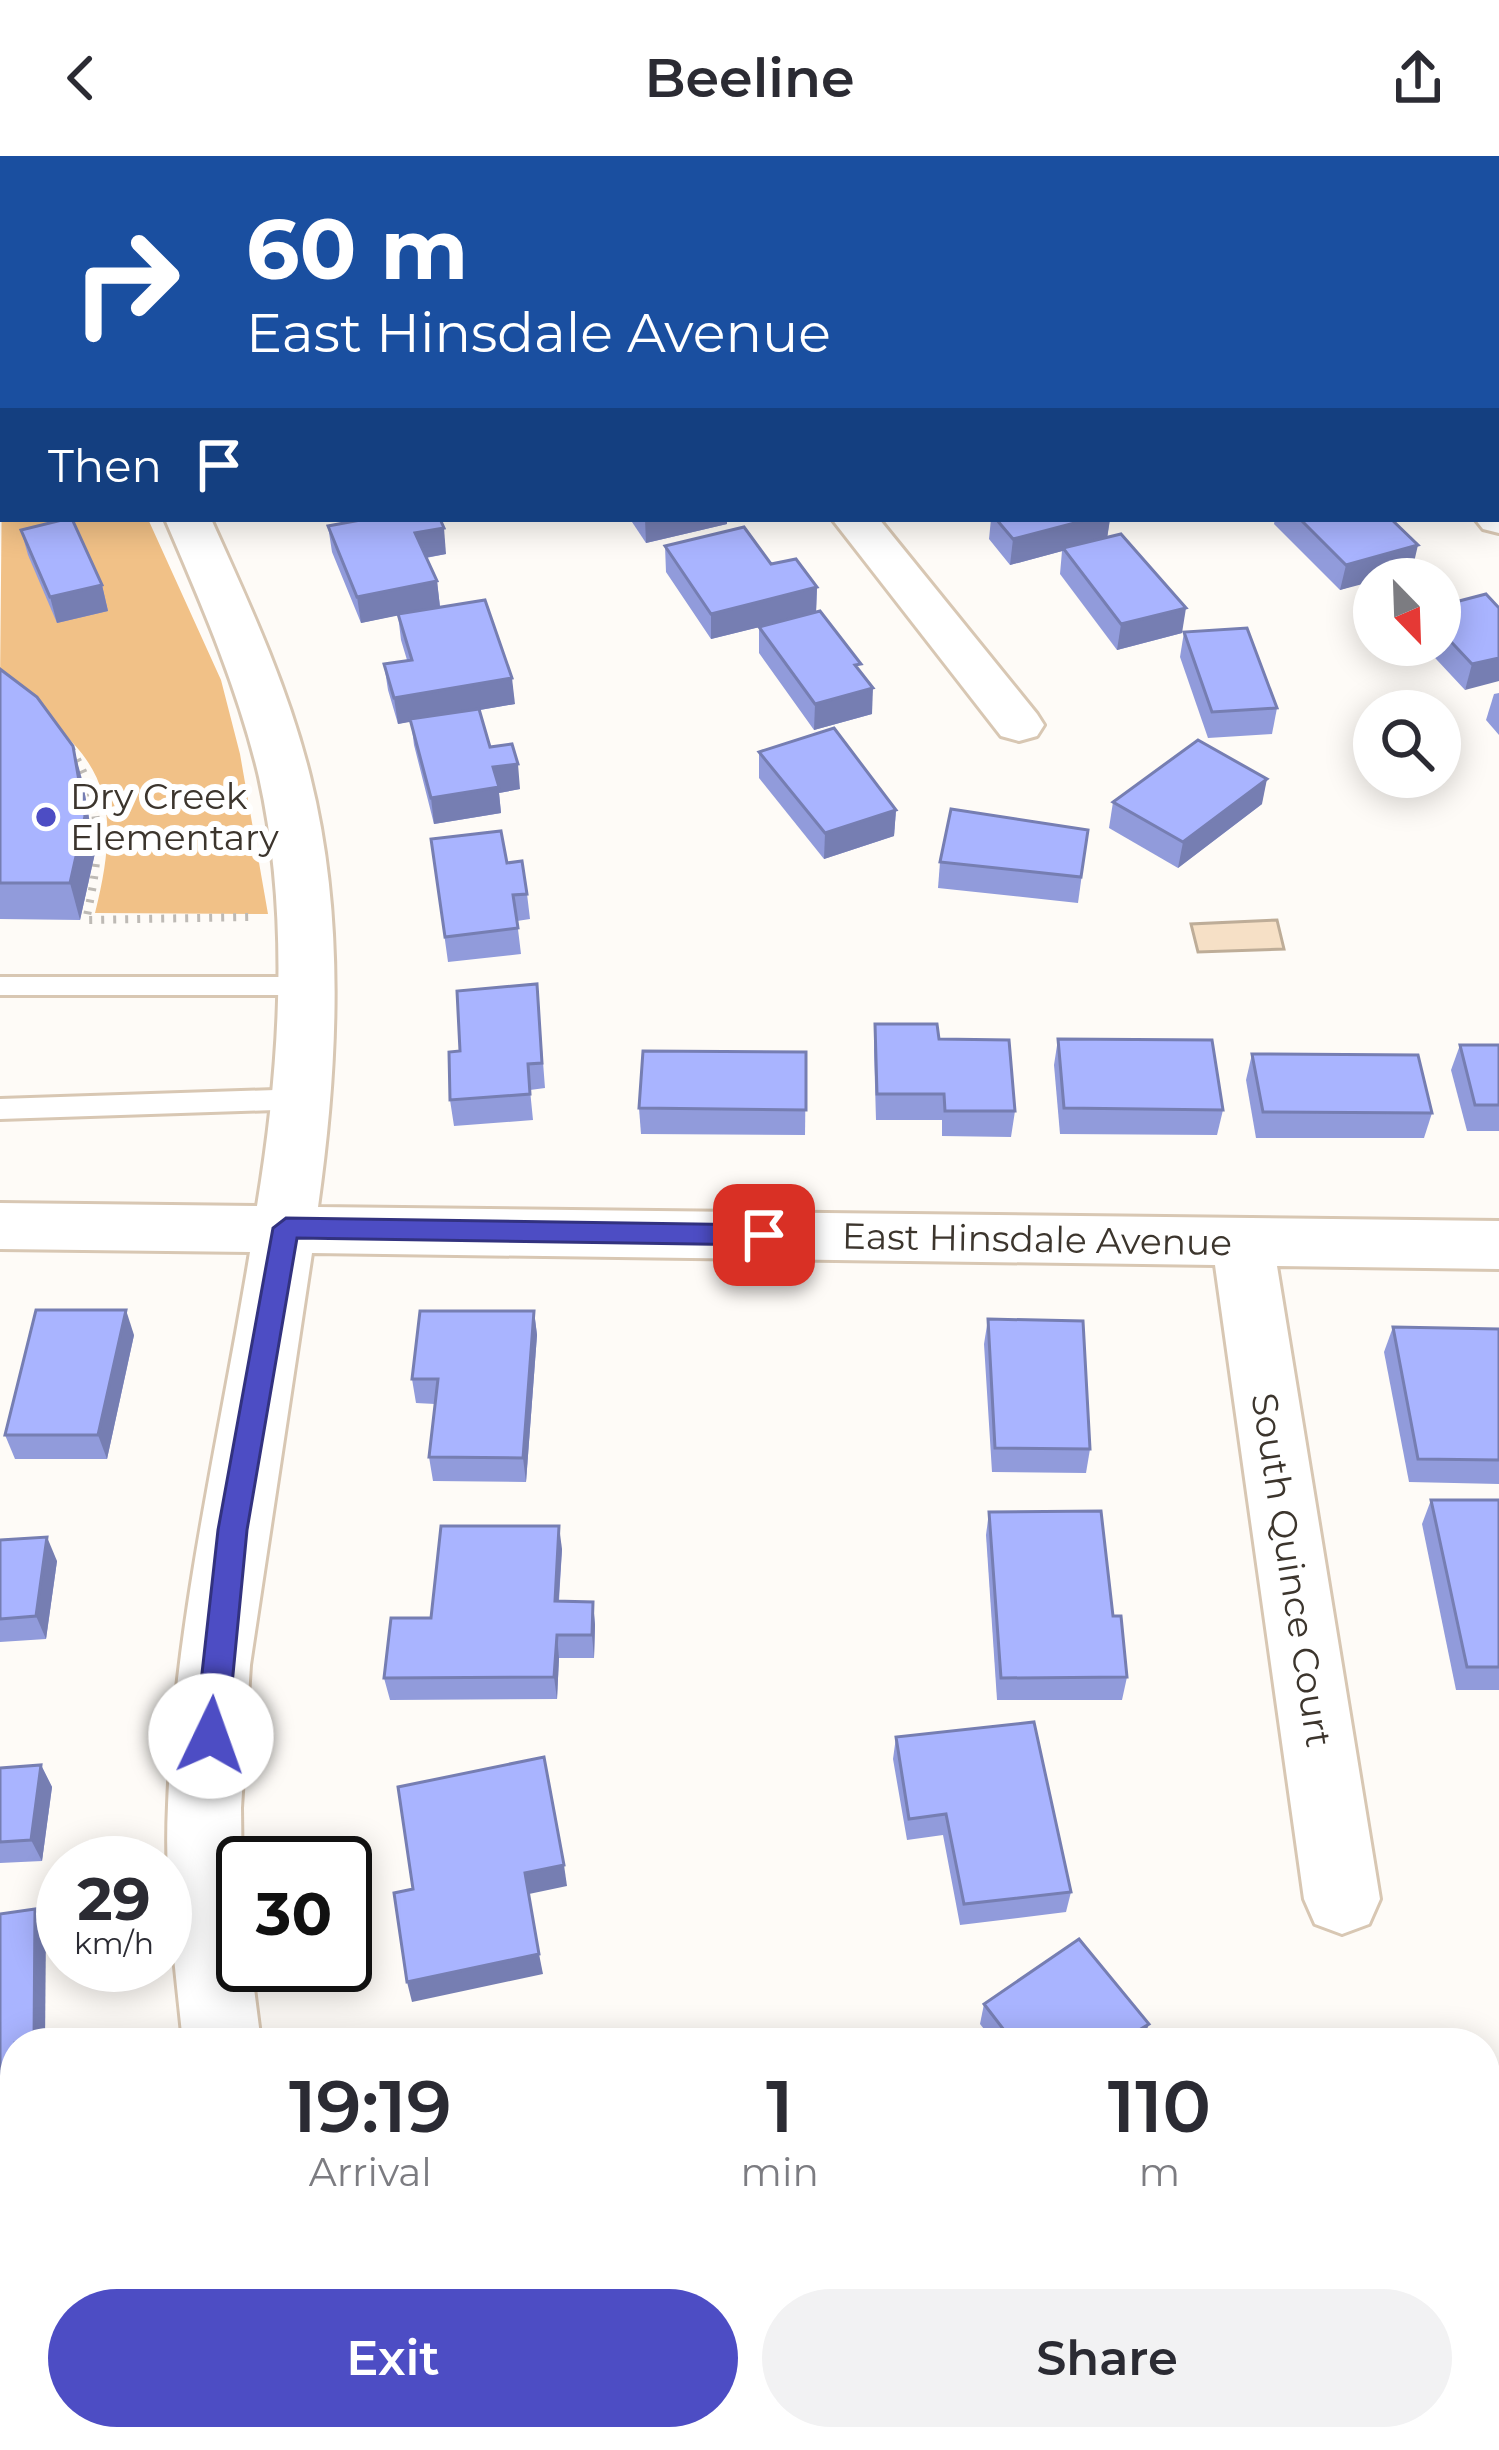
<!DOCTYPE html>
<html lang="en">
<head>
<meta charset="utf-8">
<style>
	body { margin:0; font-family:Montserrat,sans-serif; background:#f2f2f3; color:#2b2b33; height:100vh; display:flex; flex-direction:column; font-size:45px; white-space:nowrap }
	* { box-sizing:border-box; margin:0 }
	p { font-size:39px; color:#7c7c81 }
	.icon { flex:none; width:66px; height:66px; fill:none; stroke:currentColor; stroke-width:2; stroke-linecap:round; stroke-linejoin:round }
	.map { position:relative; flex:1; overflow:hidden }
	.sheet { position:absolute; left:0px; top:1872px; width:1500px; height:423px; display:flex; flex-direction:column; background:#fff; border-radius:48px 48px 0 0; box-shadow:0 6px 30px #0003 }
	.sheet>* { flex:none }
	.hud { position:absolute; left:0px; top:0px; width:1500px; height:366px; box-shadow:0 6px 30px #0003; background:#1a4fa0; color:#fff; overflow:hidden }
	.needle { width:78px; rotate:157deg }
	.buttons { position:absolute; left:1353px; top:402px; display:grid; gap:24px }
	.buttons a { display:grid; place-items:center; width:108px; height:108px; border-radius:50%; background:#fff; box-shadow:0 6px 30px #0003; font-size:60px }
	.speed { position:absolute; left:36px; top:1680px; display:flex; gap:24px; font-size:60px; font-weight:700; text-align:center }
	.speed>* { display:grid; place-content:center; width:156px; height:156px; border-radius:50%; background:#fff; box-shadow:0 6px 30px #0003; line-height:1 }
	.speed small { font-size:30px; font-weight:400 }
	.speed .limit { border:6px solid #111; border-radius:18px; background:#fff; color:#111 }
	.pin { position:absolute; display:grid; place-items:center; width:102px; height:102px; color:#fff; margin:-51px; border-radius:24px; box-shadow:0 6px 18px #0006 }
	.me { position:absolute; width:132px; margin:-66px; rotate:3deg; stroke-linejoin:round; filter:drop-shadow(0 0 9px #0008) }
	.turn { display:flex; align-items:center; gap:42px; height:252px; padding:0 48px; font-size:54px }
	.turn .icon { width:156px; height:156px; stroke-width:2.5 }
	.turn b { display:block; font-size:84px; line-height:102px }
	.then { display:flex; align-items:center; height:114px; padding:0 48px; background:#0003; gap:24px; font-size:45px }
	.eta { display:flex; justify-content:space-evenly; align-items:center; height:204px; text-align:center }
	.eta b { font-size:72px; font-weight:600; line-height:84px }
	.cta { display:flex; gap:24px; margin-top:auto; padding:24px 48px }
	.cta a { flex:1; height:138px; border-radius:72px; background:#4d4dc4; color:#fff; font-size:48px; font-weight:600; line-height:138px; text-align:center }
	.cta a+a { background:#f2f2f3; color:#2b2b33 }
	header { display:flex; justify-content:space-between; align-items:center; height:156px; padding:0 48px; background:#fff; font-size:54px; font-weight:600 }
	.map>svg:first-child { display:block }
</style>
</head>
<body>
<header><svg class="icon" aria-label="back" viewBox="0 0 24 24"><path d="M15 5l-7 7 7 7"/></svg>Beeline<svg class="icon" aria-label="share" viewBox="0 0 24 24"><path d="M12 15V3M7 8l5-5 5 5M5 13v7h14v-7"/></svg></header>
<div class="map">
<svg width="1499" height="2294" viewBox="0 0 1499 2294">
	<rect width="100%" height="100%" fill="#fefbf7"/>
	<path fill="#f1c187" d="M 3,209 L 3,363 L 148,363 L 221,524 L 240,598 L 268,758 L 95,757 C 125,638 103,595 0,531 Z"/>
	<polygon fill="#f6e0c6" stroke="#bead98" stroke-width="3" points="1277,764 1284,793 1198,796 1191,768"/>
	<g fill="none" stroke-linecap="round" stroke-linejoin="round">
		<g stroke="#d8c7b3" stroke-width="6">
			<g id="lane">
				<polygon points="0,821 306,821 319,830 306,839 0,839"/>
				<polygon points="304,933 318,943 304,953 0,963 0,943"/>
			</g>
		</g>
		<g stroke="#d8c7b3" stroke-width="6">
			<g id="street">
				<polygon points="20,0 58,0 59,3 21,3"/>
				<polygon points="557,0 596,0 596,1 559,3"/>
				<rect x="1497" y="51" width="2" height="24"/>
				<polygon points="1499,348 1499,377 1483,373 1475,363 1497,363"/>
				<path d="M 165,363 L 211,363 C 249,447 288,531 310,620 C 345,760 338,910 318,1051 L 1499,1065 L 1499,1113 L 1277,1110 L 1380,1743 L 1369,1768 L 1342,1778 L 1315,1768 L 1304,1743 L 1215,1109 L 312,1097 L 250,1509 L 241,1652 L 243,1809 L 251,1809 L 261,1887 L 183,1887 C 175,1808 164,1729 168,1649 C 175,1462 220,1281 250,1096 L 0,1093 L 0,1047 L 257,1050 C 280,910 290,761 259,621 C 238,532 201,447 165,363 Z"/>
				<polygon points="832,363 879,363 1037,558 1044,569 1037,580 1019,585 1001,580"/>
				<polygon points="258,2280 346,2280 350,2294 262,2294"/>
			</g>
		</g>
		<g stroke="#d8c7b3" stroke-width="6">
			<polygon id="secondary" points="0,155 3,155 0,182"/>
		</g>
		<path stroke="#bebab5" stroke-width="8" stroke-dasharray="3 9" stroke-linecap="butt" d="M 71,593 C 106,650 100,701 86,764 L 250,761"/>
		<use href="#lane" fill="#fff" fill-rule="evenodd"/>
		<use href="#street" fill="#fff" fill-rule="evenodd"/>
		<use href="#secondary" fill="#fff" fill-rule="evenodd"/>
	</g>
	<g fill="#919bdb">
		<polygon points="1319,0 1499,0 1497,3 1305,3"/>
		<polygon points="1499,94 1499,129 1497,127 1497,95"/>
		<polygon points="1499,223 1499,258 1497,257 1497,224"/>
		<polygon points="630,363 727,363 727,368 646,387"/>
		<polygon points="991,363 1110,363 1107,381 1182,477 1117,494 1060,418 1062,395 1010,409 989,383"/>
		<polygon points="1275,363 1394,363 1412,415 1382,423 1374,423 1340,434 1274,368"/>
		<polygon points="328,370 446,398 426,402 437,425 440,451 515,548 480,554 490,591 520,633 499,637 501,657 434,668 414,589 411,565 398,568 388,534 384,508 407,504 401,484 398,459 361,467 332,396"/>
		<polygon points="21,374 102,429 108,455 57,467 28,399"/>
		<polygon points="665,390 771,408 817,431 816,456 860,516 872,558 814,574 759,497 759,471 711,483 666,416"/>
		<polygon points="1440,450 1499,452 1465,534 1423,489 1440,489"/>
		<polygon points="1184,476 1277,552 1272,578 1208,582 1180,501"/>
		<polygon points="0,513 83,627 95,697 80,764 0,763"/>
		<polygon points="1499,537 1499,579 1486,564 1494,538"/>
		<polygon points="759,596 896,654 894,680 824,703 759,622"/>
		<polygon points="1113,646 1262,648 1178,712 1109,672"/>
		<polygon points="1088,674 1078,747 938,732 940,706"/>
		<polygon points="431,683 507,707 527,738 530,763 517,765 521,798 448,806"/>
		<polygon points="537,828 545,932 530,934 533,964 454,970 450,944 460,895"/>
		<polygon points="875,868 939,883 1015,955 1011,981 942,980 942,964 876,964 874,894"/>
		<polygon points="1058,883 1223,954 1217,979 1060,978 1054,909"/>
		<polygon points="1460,889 1499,889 1499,975 1467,975 1451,914"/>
		<polygon points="806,896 805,979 641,978 639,952"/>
		<polygon points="1252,898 1432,957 1424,982 1256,982 1246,924"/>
		<polygon points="534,1155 537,1179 526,1326 433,1325 429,1301 435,1248 416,1247 412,1223"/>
		<polygon points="988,1163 1090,1293 1086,1317 992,1316 984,1188"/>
		<polygon points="1393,1171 1499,1173 1499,1328 1409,1326 1384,1196"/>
		<polygon points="134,1179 107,1303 15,1303 5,1279"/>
		<polygon points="1431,1344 1499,1344 1499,1534 1456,1534 1422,1368"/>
		<polygon points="989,1356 1113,1460 1127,1521 1122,1544 997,1544 986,1379"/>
		<polygon points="0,1384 57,1405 46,1483 0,1486"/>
		<polygon points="562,1393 559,1445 593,1446 595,1469 594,1502 559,1502 557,1543 390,1544 384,1522 431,1462"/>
		<polygon points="896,1581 1071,1736 1066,1756 960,1769 943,1679 907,1684 893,1603"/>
		<polygon points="41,1609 52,1631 42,1705 0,1707 0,1612"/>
		<polygon points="35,1753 46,1773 15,1887 15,1968 0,1970 0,1758"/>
		<polygon points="984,1848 1143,1885 1145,1887 995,1887 980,1868"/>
		<polygon points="1485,2015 1499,2110 1499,2123 1488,2137 1485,2137"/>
	</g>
	<g fill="#767eb2">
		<polygon points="92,0 114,0 114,3 77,3"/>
		<polygon points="195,0 220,0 220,3 179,3"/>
		<polygon points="420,0 484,0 484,2 420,3"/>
		<polygon points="1455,0 1499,0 1499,12 1497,12 1497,3 1443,3"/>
		<polygon points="645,363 727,363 727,368 646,387"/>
		<polygon points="1090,363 1110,363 1107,383 1010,409 1013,383"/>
		<polygon points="444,372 446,398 418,403 415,377"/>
		<polygon points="1418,389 1412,415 1382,423 1374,423 1374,425 1340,434 1346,409"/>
		<polygon points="437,425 440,451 361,467 357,441"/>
		<polygon points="102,429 108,455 57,467 50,441"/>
		<polygon points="817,431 816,457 711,483 711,458"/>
		<polygon points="1186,452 1182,477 1117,494 1121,468"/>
		<polygon points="1499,502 1499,525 1465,534 1472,508"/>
		<polygon points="512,522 515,548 398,568 394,542"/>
		<polygon points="873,532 872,558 814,574 815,548"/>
		<polygon points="73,590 83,627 95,697 80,764 70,727"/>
		<polygon points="518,608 520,633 499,637 501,657 434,668 431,642 493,611"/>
		<polygon points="1267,623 1262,648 1178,712 1183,686"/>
		<polygon points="896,654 894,680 824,703 825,677"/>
		<polygon points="126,1154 134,1179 107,1303 98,1279"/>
		<polygon points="534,1155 537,1179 526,1326 523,1302"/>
		<polygon points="559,1370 562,1393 557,1468 555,1445"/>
		<polygon points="47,1381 57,1405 46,1483 36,1460"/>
		<polygon points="593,1446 595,1469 594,1502 592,1479"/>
		<polygon points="557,1479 559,1502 557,1543 554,1521"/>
		<polygon points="41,1609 52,1631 42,1705 31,1684"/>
		<polygon points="564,1709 567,1730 529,1738 525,1717"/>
		<polygon points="35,1753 46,1773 45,1887 34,1887"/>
		<polygon points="539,1798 543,1818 412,1846 407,1826"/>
		<polygon points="1149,1868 1142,1887 1136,1876"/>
		<polygon points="15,2249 15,2267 0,2272 0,2254"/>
		<polygon points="123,2280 125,2280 134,2294 127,2294"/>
	</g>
	<g fill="#a9b4ff" stroke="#767eb2" stroke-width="3">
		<polygon points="0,0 16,0 18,3 3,3 3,16 0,17"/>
		<polygon points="65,0 92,0 77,3 67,3"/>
		<polygon points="136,0 195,0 179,3 137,3"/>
		<polygon points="1231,0 1239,0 1242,3 1217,3"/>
		<polygon points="1319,0 1388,0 1392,3 1305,3"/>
		<polygon points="1418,0 1455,0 1443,3 1422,3"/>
		<polygon points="0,29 3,29 3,49 0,50"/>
		<polygon points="66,363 72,363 102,429 50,441 21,374"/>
		<polygon points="366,363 440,363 444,372 415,377 437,425 357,441 328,370"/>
		<polygon points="996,363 1090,363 1013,383"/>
		<polygon points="1300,363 1391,363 1418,389 1346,409"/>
		<polygon points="744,371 771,408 796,403 817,431 711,458 665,390"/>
		<polygon points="1121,378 1186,452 1121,468 1063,392"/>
		<polygon points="1486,438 1499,452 1499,502 1472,508 1440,474 1440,450"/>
		<polygon points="485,444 512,522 394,542 384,508 412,504 398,458"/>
		<polygon points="820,455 861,508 855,509 873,532 815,548 759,471"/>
		<polygon points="1247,472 1277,552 1212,556 1184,476"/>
		<polygon points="0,513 37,541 73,590 85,660 70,727 0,727"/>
		<polygon points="479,553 490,591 512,588 518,608 493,611 499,631 431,642 410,563"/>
		<polygon points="834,572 896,654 825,677 759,596"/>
		<polygon points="1198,584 1267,623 1183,686 1113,646"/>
		<polygon points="951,653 1088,674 1081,721 940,706"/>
		<polygon points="501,675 507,707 522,705 527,738 513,739 518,772 445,781 431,683"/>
		<polygon points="537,828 542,907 528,908 530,938 450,944 449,896 460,895 457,835"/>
		<polygon points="875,868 937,868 939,883 1009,884 1015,955 945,955 944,938 877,938"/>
		<polygon points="1058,883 1212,884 1223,954 1064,952"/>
		<polygon points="1460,889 1499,889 1499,949 1475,949"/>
		<polygon points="643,895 806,896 806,954 639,952"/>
		<polygon points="1252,898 1418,899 1432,957 1263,956"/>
		<polygon points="36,1154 126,1154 98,1279 5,1279"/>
		<polygon points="420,1155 534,1155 523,1302 429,1301 438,1223 412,1223"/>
		<polygon points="988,1163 1083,1165 1090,1293 995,1292"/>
		<polygon points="1393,1171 1499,1173 1499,1304 1418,1303"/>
		<polygon points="1431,1344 1499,1344 1499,1511 1467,1511"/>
		<polygon points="1101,1355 1113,1460 1121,1460 1127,1521 1001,1522 989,1356"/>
		<polygon points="441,1370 559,1370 555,1445 593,1446 592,1479 557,1479 554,1521 384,1522 391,1462 431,1462"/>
		<polygon points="47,1381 36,1460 0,1463 0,1384"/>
		<polygon points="1034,1566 1071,1736 964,1748 946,1658 909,1663 896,1581"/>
		<polygon points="544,1601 564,1709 525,1717 539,1798 407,1826 394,1737 413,1733 398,1631"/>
		<polygon points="41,1609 31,1684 0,1686 0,1612"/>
		<polygon points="35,1753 34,1887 15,1887 15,1947 0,1950 0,1758"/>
		<polygon points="1079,1783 1149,1868 1136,1876 1145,1887 1014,1887 984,1848"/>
		<polygon points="1485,2015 1499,2110 1499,2121 1485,2120"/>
		<polygon points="15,2055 15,2249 0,2254 0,2059"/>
		<polygon points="115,2280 123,2280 127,2294 86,2294"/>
		<polygon points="562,2280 696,2280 702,2294 568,2294"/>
	</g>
	<polygon fill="#4d4dc4" stroke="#32327f" stroke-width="3" points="286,1062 764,1069 777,1079 764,1089 297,1082 247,1374 227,1580 222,1590 211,1594 200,1590 195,1580 218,1374 273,1072"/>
	<circle fill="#4d4dc4" stroke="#fff" stroke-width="4.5" cx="46" cy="661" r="12"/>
	<g text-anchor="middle" stroke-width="12" stroke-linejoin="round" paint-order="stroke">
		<g font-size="36" fill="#3c352d" stroke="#fff" text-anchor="start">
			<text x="70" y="653">Dry Creek<tspan x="70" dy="41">Elementary</tspan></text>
		</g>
		<g font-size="36" fill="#3c352d" stroke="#fff">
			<text transform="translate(1037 1083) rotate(1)" y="13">East Hinsdale Avenue</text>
			<text transform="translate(1292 1414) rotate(81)" y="13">South Quince Court</text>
		</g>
	</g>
</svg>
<div class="buttons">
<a><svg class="needle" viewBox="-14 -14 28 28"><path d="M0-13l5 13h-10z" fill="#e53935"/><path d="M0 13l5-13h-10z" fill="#7c7c81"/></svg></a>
<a><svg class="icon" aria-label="search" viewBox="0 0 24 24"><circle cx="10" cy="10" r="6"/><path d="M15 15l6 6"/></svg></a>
</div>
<div class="speed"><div>29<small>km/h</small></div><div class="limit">30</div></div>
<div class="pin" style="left:764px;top:1079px;background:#d93025"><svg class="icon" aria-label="arrive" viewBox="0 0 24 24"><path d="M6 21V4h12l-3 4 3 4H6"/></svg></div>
<svg class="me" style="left:211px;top:1580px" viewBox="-20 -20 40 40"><circle r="19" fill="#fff"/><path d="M0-13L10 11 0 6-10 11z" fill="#4d4dc4"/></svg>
<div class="hud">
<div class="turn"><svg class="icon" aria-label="right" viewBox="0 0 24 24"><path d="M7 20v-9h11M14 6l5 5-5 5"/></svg><div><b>60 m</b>East Hinsdale Avenue</div></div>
<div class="then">Then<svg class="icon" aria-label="arrive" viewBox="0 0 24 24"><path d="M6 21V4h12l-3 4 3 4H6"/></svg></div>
</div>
<section class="sheet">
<div class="eta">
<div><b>19:19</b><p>Arrival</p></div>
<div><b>1</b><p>min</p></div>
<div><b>110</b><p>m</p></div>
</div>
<div class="cta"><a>Exit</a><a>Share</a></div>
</section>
</div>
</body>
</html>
